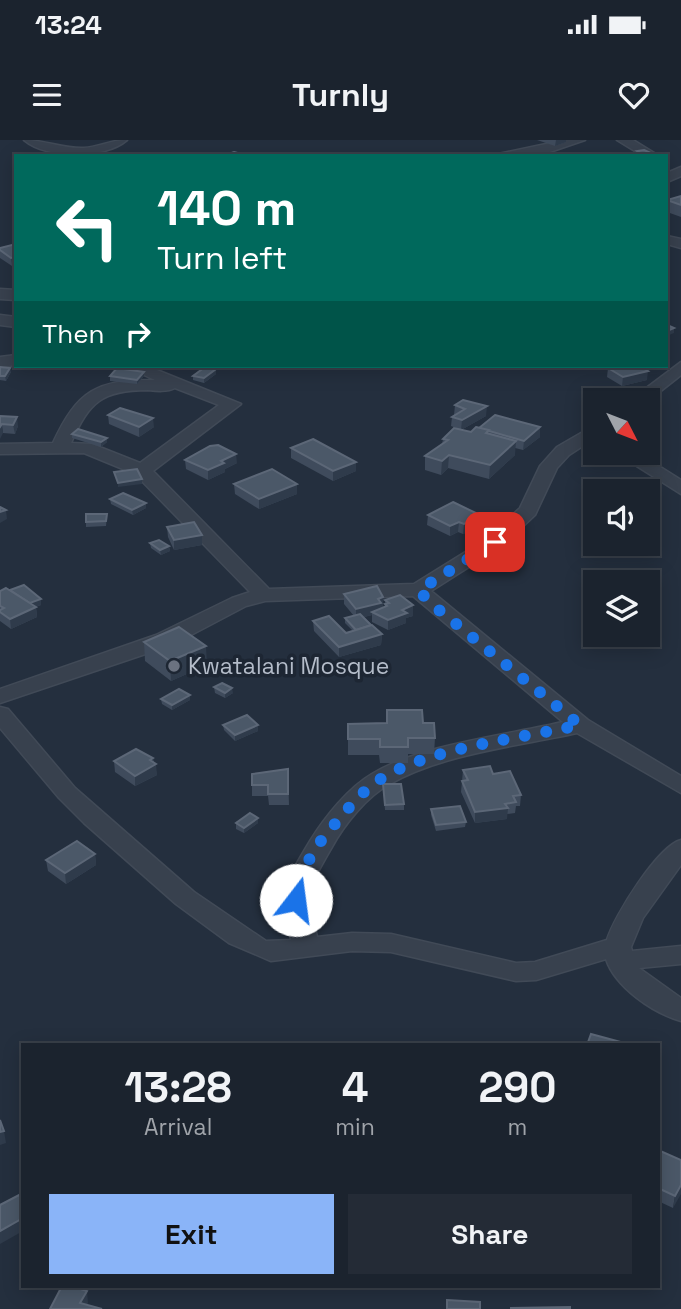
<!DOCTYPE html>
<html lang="en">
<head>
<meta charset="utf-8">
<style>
	body { margin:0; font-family:"Space Grotesk",sans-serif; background:#242b36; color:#f1f3f6; height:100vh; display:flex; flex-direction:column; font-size:26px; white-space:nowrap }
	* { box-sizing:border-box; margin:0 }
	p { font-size:23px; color:#a0a4aa }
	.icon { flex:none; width:38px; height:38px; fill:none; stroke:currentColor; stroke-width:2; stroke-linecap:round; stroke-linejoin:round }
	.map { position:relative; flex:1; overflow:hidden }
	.sheet { position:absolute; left:21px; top:903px; width:639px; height:245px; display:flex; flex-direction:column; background:#1b232e; border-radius:0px; box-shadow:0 4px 18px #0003,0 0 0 2px #39404a }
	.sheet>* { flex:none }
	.hud { position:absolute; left:14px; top:14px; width:654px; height:214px; border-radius:0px; box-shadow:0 4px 18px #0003,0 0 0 2px #39404a; background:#00695c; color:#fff; overflow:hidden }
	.needle { width:46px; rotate:132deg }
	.controls { position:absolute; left:583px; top:248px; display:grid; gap:14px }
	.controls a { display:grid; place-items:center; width:77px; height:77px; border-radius:0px; background:#1b232e; box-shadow:0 4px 18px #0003,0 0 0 2px #39404a; font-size:35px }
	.pin { position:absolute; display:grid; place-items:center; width:60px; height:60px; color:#fff; margin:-30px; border-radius:14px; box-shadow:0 4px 10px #0006 }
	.me { position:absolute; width:77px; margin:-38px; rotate:15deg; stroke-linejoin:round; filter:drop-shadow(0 0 5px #0008) }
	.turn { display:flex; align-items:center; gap:24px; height:147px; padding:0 28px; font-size:32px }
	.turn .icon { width:91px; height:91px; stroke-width:2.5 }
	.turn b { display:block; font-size:49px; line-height:60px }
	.then { display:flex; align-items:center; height:66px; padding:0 28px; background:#0003; gap:14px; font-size:26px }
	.eta { display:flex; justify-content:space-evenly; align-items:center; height:119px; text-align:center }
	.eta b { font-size:42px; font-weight:600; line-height:49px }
	.primary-button { display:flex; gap:14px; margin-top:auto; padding:14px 28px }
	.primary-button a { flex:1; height:80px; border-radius:0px; background:#8ab4f8; color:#111; font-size:28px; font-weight:600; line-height:80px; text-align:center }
	.primary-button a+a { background:#242b36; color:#f1f3f6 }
	.status { display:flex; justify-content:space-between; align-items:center; height:49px; padding:0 35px; background:#1b232e; direction:ltr }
	.status svg { height:19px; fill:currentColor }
	header { display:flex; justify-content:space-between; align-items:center; height:91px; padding:0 28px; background:#1b232e; font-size:32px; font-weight:600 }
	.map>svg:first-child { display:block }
</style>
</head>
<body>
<div class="status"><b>13:24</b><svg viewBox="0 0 49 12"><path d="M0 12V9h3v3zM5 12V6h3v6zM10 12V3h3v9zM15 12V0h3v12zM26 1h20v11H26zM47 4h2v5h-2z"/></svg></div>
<header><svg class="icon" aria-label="menu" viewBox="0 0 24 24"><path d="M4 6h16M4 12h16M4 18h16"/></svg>Turnly<svg class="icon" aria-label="heart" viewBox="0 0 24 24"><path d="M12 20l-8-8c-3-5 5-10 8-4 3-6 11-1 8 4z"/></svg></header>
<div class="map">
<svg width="681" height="1169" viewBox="0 0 681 1169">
	<rect width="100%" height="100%" fill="#242f3e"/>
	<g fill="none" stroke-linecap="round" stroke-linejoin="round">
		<g stroke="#414a57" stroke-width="3">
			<g id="street">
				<path d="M 24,0 C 44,0 64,9 84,8 C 99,7 111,0 127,0 C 105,19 48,20 24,0 Z"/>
				<polygon points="565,0 585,0 541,15 489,16"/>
				<polygon points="617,0 633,0 659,16 643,16"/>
				<polygon points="681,27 681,36 667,42 667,33"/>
				<polygon points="667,96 681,99 681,108 667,104"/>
				<polygon points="0,149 16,150 16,160 0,159"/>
				<polygon points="0,175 16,177 16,187 0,185"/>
				<polygon points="16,215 16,225 0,227 0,217"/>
				<polygon points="681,222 681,235 648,261 629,261"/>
				<path d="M 124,226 L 147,226 L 241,264 L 153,331 L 269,449 L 414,444 L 488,398 L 520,368 L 540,326 L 557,307 L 595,285 L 595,298 L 569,315 L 557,328 L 535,375 L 502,406 L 431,451 L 588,580 L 681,636 L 681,653 L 577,593 C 518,606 442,614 390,644 C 367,656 344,685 332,707 C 308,748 307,751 317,797 L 352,793 L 391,794 L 516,823 L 535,822 L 607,800 C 614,776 658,706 681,700 L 681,725 L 643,778 L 631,807 L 632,811 L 681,806 L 681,824 L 639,828 L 681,858 L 681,881 C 653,873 615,847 606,819 L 536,840 L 516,841 L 391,812 L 352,811 L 271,821 L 229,803 L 176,764 L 84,683 L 59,658 L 0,588 L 0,567 L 8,569 L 75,648 L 194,752 L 266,801 L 291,800 C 281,748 283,746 310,701 C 325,677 348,648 372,634 C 419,605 507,595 563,582 L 413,456 L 265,461 L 246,466 L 172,505 L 0,563 L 0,549 L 156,495 L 232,458 L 250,452 L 135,334 L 84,313 L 0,314 L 0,304 L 53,303 C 77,251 97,239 155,240 ZM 175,248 L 219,265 L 140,323 L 92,304 L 71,303 C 89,262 102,250 148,250 C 157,251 167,252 175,248 Z"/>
				<polygon points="616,313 638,313 681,340 681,354"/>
			</g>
		</g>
		<use href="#street" fill="#38414e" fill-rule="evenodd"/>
	</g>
	<g fill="#3f4b5c">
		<polygon points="537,0 566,0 566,2 555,6"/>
		<polygon points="637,11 653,14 652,16 638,16 637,15"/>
		<polygon points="681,56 681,77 667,72 667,60"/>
		<polygon points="16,104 12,126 0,118 0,108"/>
		<polygon points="0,227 11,232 6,241 0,240"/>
		<polygon points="608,228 647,240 622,246 607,237"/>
		<polygon points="216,234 204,243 193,240 193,236"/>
		<polygon points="110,236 144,236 137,244 110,241"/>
		<polygon points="607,251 607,255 600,261 595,261 595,264 586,261 586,256"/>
		<polygon points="455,265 486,276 461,290 451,286 452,277 454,275"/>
		<polygon points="108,275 154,287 139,297 109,284"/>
		<polygon points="0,276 18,286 15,294 3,293"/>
		<polygon points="540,287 540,297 523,310 515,308 515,315 489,339 448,328 441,335 425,330 425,316 442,304 443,299 471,292 479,288"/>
		<polygon points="72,294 107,298 107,302 101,307 72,298"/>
		<polygon points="291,308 356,322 356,331 333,341 291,318"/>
		<polygon points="185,320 237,323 225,329 225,332 208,340 186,329"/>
		<polygon points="234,344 297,344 297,354 259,369 235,354"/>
		<polygon points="110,359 146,368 133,375 111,364"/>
		<polygon points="107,374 106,386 86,387 86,382"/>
		<polygon points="428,375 482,380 485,381 485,391 478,395 470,391 463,394 458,392 450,396 427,385"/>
		<polygon points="167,387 202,395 202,405 174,410 168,397"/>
		<polygon points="150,403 169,406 170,411 161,415 151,408"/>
		<polygon points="0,451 11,451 41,459 41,465 36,467 37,477 11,489 0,481"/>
		<polygon points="344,454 383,457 383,468 385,467 385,460 413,476 406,478 406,483 388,490 372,482 372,475 364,477 382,494 381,505 339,517 314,491 313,481 346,493 353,491 345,483 345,478 354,476 344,464"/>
		<polygon points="144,502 207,525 171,541 145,521"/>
		<polygon points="214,547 233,553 225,558 215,553"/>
		<polygon points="161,559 190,560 172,570 162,564"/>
		<polygon points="387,570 423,583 435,598 434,614 408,614 408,623 380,623 379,615 348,615 348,584 387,583"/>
		<polygon points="223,585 258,585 258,591 235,601 224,590"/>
		<polygon points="153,618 157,635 135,646 115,632 114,621"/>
		<polygon points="288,629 289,665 269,665 268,656 252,656 252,634"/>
		<polygon points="463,630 493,634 521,655 520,666 516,666 515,673 507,674 507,679 475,683 461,652"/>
		<polygon points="383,644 404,664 404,670 385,670"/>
		<polygon points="431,669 466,682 465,687 436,691 431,675"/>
		<polygon points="236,683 258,683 244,693 236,689"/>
		<polygon points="95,714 96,725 66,744 48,731 46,720"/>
		<polygon points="658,1010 681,1020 673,1068 658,1061"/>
	</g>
	<g fill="#2f3b4b">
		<polygon points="556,0 566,0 566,2 555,6"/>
		<polygon points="16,117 16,125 12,126 11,118"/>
		<polygon points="674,188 674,193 667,196 667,191"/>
		<polygon points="10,228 11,232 6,241 5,236"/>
		<polygon points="216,229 216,234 204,243 204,238"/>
		<polygon points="648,231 647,240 622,246 623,237"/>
		<polygon points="144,232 144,236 137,244 137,240"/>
		<polygon points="607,251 607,255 600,261 596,261 596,259"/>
		<polygon points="487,266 486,276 461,290 462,280"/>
		<polygon points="17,277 18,286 15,294 13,285"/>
		<polygon points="153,278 154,287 139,297 139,287"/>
		<polygon points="2,284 3,293 0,299 0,287"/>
		<polygon points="540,287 540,297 523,310 524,301"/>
		<polygon points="107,298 107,302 101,307 101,302"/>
		<polygon points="516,301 515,315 489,339 490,325"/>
		<polygon points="236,314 237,323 225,329 225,332 208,340 208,330 221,321"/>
		<polygon points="449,315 448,328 441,335 442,321"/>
		<polygon points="356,322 356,331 333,341 333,331"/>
		<polygon points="142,339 142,344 118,347 118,343"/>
		<polygon points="297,344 297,354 259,369 259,359"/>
		<polygon points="146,363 146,368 133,375 132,370"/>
		<polygon points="6,370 7,379 0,383 0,372"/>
		<polygon points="482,376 482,383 485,381 485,391 478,395 479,378"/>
		<polygon points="470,381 470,391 463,394 464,384"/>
		<polygon points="459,382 458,392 450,396 450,386"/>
		<polygon points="202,395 202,405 174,410 174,400"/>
		<polygon points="169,406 170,411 161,415 160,410"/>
		<polygon points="383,457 383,468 372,472 372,475 356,479 356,469"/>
		<polygon points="41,459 41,465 28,469 28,464"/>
		<polygon points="413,465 413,476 406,478 406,483 388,490 388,480 402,470"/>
		<polygon points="36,467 37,477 11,489 10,479"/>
		<polygon points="382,494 381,505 339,517 339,507"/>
		<polygon points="206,506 207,525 171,541 170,521"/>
		<polygon points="232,548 233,553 225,558 225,553"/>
		<polygon points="190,555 190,560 172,570 172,565"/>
		<polygon points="258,585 258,591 235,601 235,595"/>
		<polygon points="153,618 154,625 156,624 157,635 135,646 135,636 150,620"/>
		<polygon points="508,668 507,679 475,683 475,672"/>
		<polygon points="258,678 258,683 244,693 244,688"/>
		<polygon points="95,714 96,725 66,744 65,733"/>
		<polygon points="4,991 6,1003 0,1005 0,992"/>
		<polygon points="681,1045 681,1054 673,1068 675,1056"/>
		<polygon points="23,1078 23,1091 0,1104 0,1091"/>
		<polygon points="87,1151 88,1163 85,1169 80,1163"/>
	</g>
	<g fill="#4b5868" stroke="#5c6777" stroke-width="2">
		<polygon points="644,10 653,14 645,16 637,11"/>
		<polygon points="234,12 245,15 223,16"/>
		<polygon points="681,56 681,65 667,60"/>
		<polygon points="16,104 16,117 11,118 0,110 0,108"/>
		<polygon points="667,185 674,188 667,191"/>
		<polygon points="616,226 640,226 648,231 623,237 608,228"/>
		<polygon points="0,227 10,228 5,236 0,236"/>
		<polygon points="205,227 216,229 204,238 193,236"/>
		<polygon points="117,228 144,232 137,240 110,236"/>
		<polygon points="597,248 607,251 596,259 586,256"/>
		<polygon points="463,260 487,266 462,280 452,277 465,269 455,265"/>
		<polygon points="120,268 153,278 139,287 108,275"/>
		<polygon points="495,275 540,287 524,301 479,288"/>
		<polygon points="0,276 17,277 13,285 2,284 0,287"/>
		<polygon points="476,287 489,290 486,293 516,301 490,325 449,315 442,321 425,316 448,300 443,299 454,288 471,292"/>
		<polygon points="78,289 107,298 101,302 72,294"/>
		<polygon points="313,299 356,322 333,331 291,308"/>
		<polygon points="218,305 236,314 221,321 224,323 208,330 185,320 210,306"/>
		<polygon points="137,329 142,339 118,343 114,332"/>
		<polygon points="272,329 297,344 259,359 234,344"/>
		<polygon points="123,353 146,363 132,370 110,359"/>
		<polygon points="453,362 482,376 479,378 485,381 478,385 470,381 464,384 459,382 450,386 428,375"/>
		<polygon points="0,367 6,370 0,372"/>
		<polygon points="86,374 107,374 106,381 86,382"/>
		<polygon points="194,382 202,395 174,400 167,387"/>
		<polygon points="159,400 169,406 160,410 150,403"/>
		<polygon points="24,445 41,459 30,463 10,450"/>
		<polygon points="377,446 383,457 378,459 381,463 356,469 344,454"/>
		<polygon points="6,448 36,467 10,479 0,472 0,470 4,468 0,466 0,451"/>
		<polygon points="400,455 413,465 402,470 407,473 388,480 372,472 387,466 385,464 389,463 385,460"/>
		<polygon points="360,474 371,485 356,490 345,478"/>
		<polygon points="329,476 346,493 372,485 382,494 339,507 313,481"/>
		<polygon points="179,487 206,506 170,521 144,502"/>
		<polygon points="222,543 232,548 225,553 214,547"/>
		<polygon points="179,549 190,555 172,565 161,559"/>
		<polygon points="387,570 422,570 423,583 434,583 435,598 408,598 408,607 380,607 380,599 348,599 348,584 387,583"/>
		<polygon points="247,575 258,585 235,595 223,585"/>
		<polygon points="136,609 153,618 150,620 156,624 135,636 114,621"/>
		<polygon points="490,626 493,634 510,631 521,655 513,656 516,662 505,664 508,668 475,672 462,641 468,640 463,630"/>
		<polygon points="288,629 288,654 268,654 268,645 252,645 252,634"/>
		<polygon points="383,644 401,644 404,664 385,665"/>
		<polygon points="460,666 466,682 436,685 431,669"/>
		<polygon points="250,673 258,678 244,688 236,683"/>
		<polygon points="77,701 95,714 65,733 46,720"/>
		<polygon points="591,894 624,903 623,905 587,905"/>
		<polygon points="0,980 4,991 0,992"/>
		<polygon points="658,1010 681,1020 681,1045 675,1056 658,1048"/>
		<polygon points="23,1053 23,1078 0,1091 0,1065"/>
		<polygon points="62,1146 71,1146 87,1151 80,1163 102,1169 50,1169"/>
		<polygon points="447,1160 480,1162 480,1169 447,1169"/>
		<polygon points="570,1167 570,1169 510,1168"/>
	</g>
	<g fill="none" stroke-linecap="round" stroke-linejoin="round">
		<path stroke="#1a73e8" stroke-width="12" stroke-dasharray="0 21.6" d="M 296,760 C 300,731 314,707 334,685 C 348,669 361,652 379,640 C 427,608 522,598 580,585 L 428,461 L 419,450 L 495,402"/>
	</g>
	<circle fill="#6b7280" stroke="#1d2633" stroke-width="2.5" cx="174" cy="526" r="7"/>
	<g text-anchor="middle" stroke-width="7" stroke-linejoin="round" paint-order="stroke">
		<g font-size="23" fill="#b4bcc9" stroke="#1d2633" text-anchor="start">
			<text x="188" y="534">Kwatalani Mosque</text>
		</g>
	</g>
</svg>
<div class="controls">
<a><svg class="needle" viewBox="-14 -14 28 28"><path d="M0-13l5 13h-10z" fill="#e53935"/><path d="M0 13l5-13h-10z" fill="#a0a4aa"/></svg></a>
<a><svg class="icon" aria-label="sound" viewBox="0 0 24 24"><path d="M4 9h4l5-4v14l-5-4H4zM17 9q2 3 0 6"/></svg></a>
<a><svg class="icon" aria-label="layers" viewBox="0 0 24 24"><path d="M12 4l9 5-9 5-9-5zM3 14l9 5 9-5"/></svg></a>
</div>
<div class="pin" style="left:495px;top:402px;background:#d93025"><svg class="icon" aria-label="arrive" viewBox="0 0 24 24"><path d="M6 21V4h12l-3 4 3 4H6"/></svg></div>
<svg class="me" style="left:296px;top:760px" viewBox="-20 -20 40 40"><circle r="19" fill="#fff"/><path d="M0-13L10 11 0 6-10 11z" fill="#1a73e8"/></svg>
<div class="hud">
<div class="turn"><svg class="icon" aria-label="left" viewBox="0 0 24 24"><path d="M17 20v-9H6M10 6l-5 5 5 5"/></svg><div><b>140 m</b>Turn left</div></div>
<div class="then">Then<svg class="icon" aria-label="right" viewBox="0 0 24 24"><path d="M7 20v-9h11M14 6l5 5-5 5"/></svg></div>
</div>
<section class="sheet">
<div class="eta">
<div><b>13:28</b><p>Arrival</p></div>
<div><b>4</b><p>min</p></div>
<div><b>290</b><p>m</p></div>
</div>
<div class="primary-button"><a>Exit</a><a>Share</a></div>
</section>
</div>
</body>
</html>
